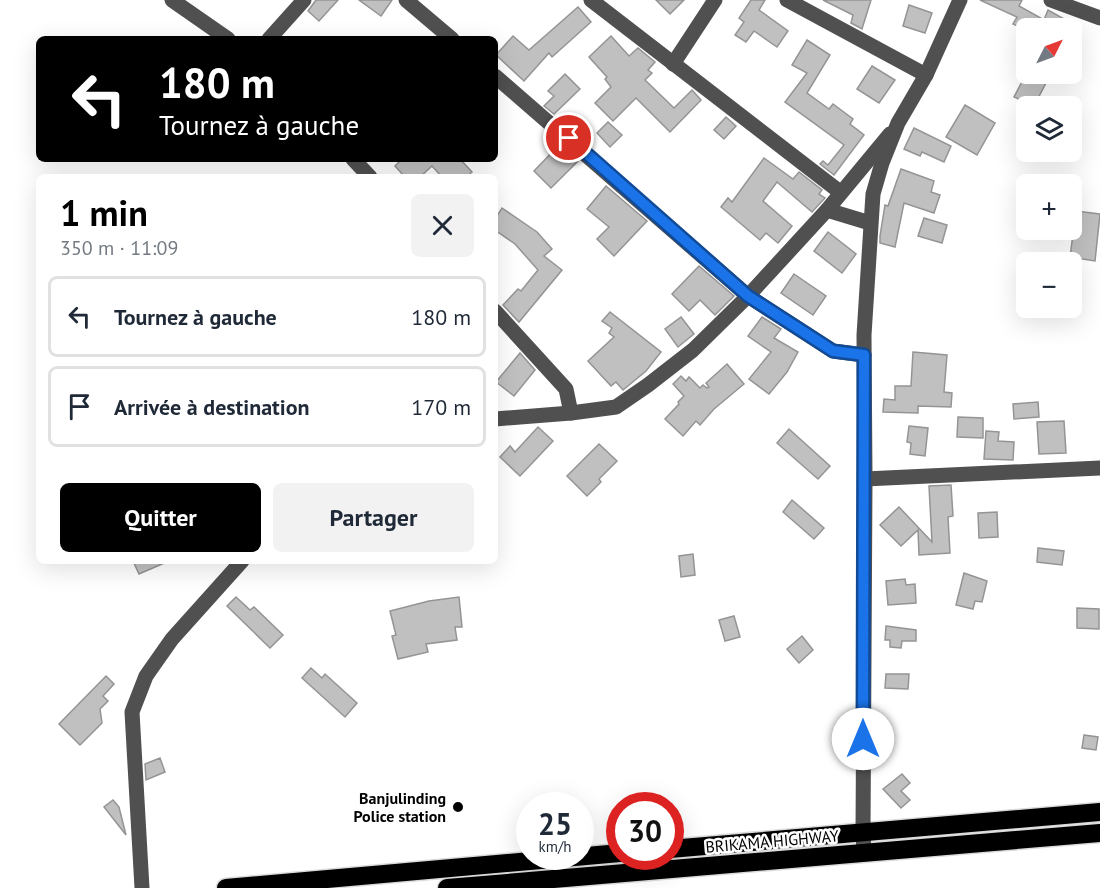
<!DOCTYPE html>
<html lang="fr">
<head>
<meta charset="utf-8">
<style>
	body { margin:0; font-family:"PT Sans",sans-serif; background:#f2f2f3; color:#1f2937; height:100vh; display:flex; flex-direction:column; font-size:22px; white-space:nowrap }
	* { box-sizing:border-box; margin:0 }
	p { font-size:20px; color:#747a83 }
	.icon { flex:none; width:33px; height:33px; fill:none; stroke:currentColor; stroke-width:2; stroke-linecap:round; stroke-linejoin:round }
	.map { position:relative; flex:1; overflow:hidden }
	.drawer { position:absolute; left:36px; top:174px; width:462px; height:390px; display:flex; flex-direction:column; background:#fff; border-radius:9px; box-shadow:0 6px 24px #0002 }
	.drawer>* { flex:none }
	.guide { position:absolute; left:36px; top:36px; width:462px; height:126px; border-radius:9px; box-shadow:0 6px 24px #0002; background:#000; color:#fff; overflow:hidden }
	.needle { width:39px; rotate:48deg }
	.controls { position:absolute; left:1016px; top:18px; display:grid; gap:12px }
	.controls a { display:grid; place-items:center; width:66px; height:66px; border-radius:9px; background:#fff; box-shadow:0 6px 24px #0002; font-size:30px }
	.speed { position:absolute; left:516px; top:792px; display:flex; gap:12px; font-size:30px; font-weight:700; text-align:center }
	.speed>* { display:grid; place-content:center; width:78px; height:78px; border-radius:50%; background:#fff; box-shadow:0 6px 24px #0002; line-height:1 }
	.speed small { font-size:15px; font-weight:400 }
	.speed .limit { border:9px solid #d22; background:#fff; color:#111 }
	.pin { position:absolute; display:grid; place-items:center; width:51px; height:51px; color:#fff; margin:-26px; border:3px solid #fff; border-radius:50%; box-shadow:0 2px 6px #0007 }
	.me { position:absolute; width:66px; margin:-33px; rotate:0deg; stroke-linejoin:round; filter:drop-shadow(0 0 4px #0008) }
	.turn { display:flex; align-items:center; gap:21px; height:126px; padding:0 24px; font-size:27px }
	.turn .icon { width:78px; height:78px; stroke-width:2.5 }
	.turn b { display:block; font-size:42px; line-height:51px }
	.round { display:grid; place-items:center; flex:none; width:63px; height:63px; border-radius:9px; background:#f2f2f3 }
	.head { display:flex; align-items:center; justify-content:space-between; height:102px; padding:0 24px }
	h1 { font-size:36px; font-weight:700; line-height:45px; color:#000 }
	.button { display:flex; gap:12px; margin-top:auto; padding:12px 24px }
	.button a { flex:1; height:69px; border-radius:9px; background:#000; color:#fff; font-size:24px; font-weight:700; line-height:69px; text-align:center }
	.button a+a { background:#f2f2f3; color:#1f2937 }
	ul { padding:0; list-style:none }
	li { display:flex; align-items:center; gap:18px; height:81px; margin:0 12px 9px; padding:0 12px; border:3px solid #e0e1e3; border-radius:9px }
	li div { flex:1 }
	li b { display:block; font-size:22px }
	li em { font-style:normal }
	.map>svg:first-child { display:block }
</style>
</head>
<body>
<div class="map">
<svg width="1100" height="888" viewBox="0 0 1100 888">
	<rect width="100%" height="100%" fill="#fff"/>
	<g fill="#c0c0c0" stroke="#949494" stroke-width="1.5">
		<polygon points="316,0 338,0 319,21 308,11"/>
		<polygon points="359,0 392,0 381,16"/>
		<polygon points="656,0 684,0 670,14"/>
		<polygon points="751,0 765,0 759,10 788,31 777,47 754,31 746,42 735,35 744,22 739,18"/>
		<polygon points="823,0 871,0 862,29 851,23 853,15"/>
		<polygon points="980,0 1022,0 1019,6 1044,20 1048,10 1066,20 1061,28 1022,28 1013,24 1017,17"/>
		<polygon points="909,5 932,13 925,33 903,26"/>
		<polygon points="578,7 591,22 552,57 549,53 524,81 496,55 513,36 529,50"/>
		<polygon points="611,36 629,56 638,48 655,62 648,70 652,73 645,80 674,108 692,90 701,100 670,132 636,98 613,121 595,103 611,87 605,79 607,77 589,57"/>
		<polygon points="807,40 830,55 807,93 829,109 833,104 853,119 850,124 864,135 834,175 820,164 823,161 828,165 844,145 785,102 807,73 792,65"/>
		<polygon points="872,66 895,80 879,103 857,89"/>
		<polygon points="565,74 580,89 554,114 544,106 554,96 548,91"/>
		<polygon points="1026,74 1042,74 1049,77 1034,106 1014,97"/>
		<polygon points="965,105 995,123 977,155 946,137"/>
		<polygon points="726,117 736,126 724,139 714,130"/>
		<polygon points="608,122 622,135 610,147 597,133"/>
		<polygon points="914,128 951,146 944,162 922,152 920,156 904,149"/>
		<polygon points="559,145 578,161 551,188 534,171"/>
		<polygon points="764,158 793,179 799,172 822,190 819,194 825,198 812,212 777,182 763,201 792,226 778,243 766,233 760,240 721,207 728,198 732,202"/>
		<polygon points="402,159 460,159 472,172 466,177 442,177 432,166 420,177 405,177 395,166"/>
		<polygon points="901,169 934,181 931,192 940,195 934,213 904,203 895,247 880,243 880,236 885,205 888,206"/>
		<polygon points="606,186 647,221 614,256 597,239 609,227 587,209"/>
		<polygon points="502,208 537,232 552,249 544,256 562,270 519,322 503,305 518,289 521,291 538,270 515,244 495,230 495,219"/>
		<polygon points="1076,211 1100,214 1095,261 1070,257"/>
		<polygon points="924,218 947,225 942,243 918,236"/>
		<polygon points="828,232 856,254 842,273 814,251"/>
		<polygon points="699,266 734,296 715,315 700,300 689,311 672,294"/>
		<polygon points="794,274 826,296 813,315 781,293"/>
		<polygon points="610,312 661,352 646,371 623,390 616,382 611,386 588,361 614,337 609,333 612,328 602,321"/>
		<polygon points="681,317 694,334 678,347 665,329"/>
		<polygon points="762,317 781,329 774,338 798,352 787,372 769,394 749,379 771,352 748,336"/>
		<polygon points="913,352 947,355 944,392 952,393 951,407 918,406 918,413 883,412 884,399 895,400 895,386 911,386"/>
		<polygon points="520,353 535,370 514,396 496,382"/>
		<polygon points="727,364 744,384 714,409 700,425 696,421 683,436 665,419 679,404 678,402 684,396 673,384 681,376 686,381 689,377 700,388 703,385 707,388 709,387 706,383"/>
		<polygon points="1038,402 1039,417 1014,419 1013,404"/>
		<polygon points="958,417 983,418 983,438 957,437"/>
		<polygon points="1064,421 1066,453 1039,454 1037,422"/>
		<polygon points="909,426 928,428 925,456 910,454 911,443 907,442"/>
		<polygon points="538,427 553,441 520,476 500,457 510,446 515,452"/>
		<polygon points="789,429 830,466 818,479 777,443"/>
		<polygon points="986,431 999,432 998,441 1014,442 1013,460 984,459"/>
		<polygon points="599,444 617,461 599,479 601,482 587,496 567,476"/>
		<polygon points="951,485 953,516 948,517 950,553 919,555 918,530 901,546 880,525 899,507 932,542 929,486"/>
		<polygon points="792,500 824,528 814,539 783,512"/>
		<polygon points="997,512 998,537 979,538 978,513"/>
		<polygon points="1038,548 1064,551 1062,565 1037,562"/>
		<polygon points="693,554 695,575 681,577 679,556"/>
		<polygon points="133,561 169,561 139,574"/>
		<polygon points="964,573 987,581 982,602 975,601 973,609 956,605"/>
		<polygon points="905,579 906,585 915,584 916,603 888,605 886,581"/>
		<polygon points="236,597 250,610 254,607 283,635 270,648 227,606"/>
		<polygon points="459,597 462,627 455,627 457,640 426,644 428,652 398,659 392,636 396,635 390,611 429,601"/>
		<polygon points="1077,608 1099,609 1099,629 1077,628"/>
		<polygon points="734,616 740,637 725,641 719,620"/>
		<polygon points="886,626 916,630 916,641 902,641 901,648 890,647 890,640 885,640"/>
		<polygon points="802,636 813,650 799,663 787,649"/>
		<polygon points="311,668 322,678 325,674 357,703 345,717 302,678"/>
		<polygon points="886,674 909,674 908,689 885,688"/>
		<polygon points="106,676 114,684 103,696 108,701 100,709 102,723 80,745 59,724"/>
		<polygon points="878,724 889,724 890,745 879,745"/>
		<polygon points="1084,735 1098,737 1096,750 1082,748"/>
		<polygon points="160,758 165,772 146,780 145,764"/>
		<polygon points="902,774 910,783 901,791 910,800 901,808 883,789"/>
		<polygon points="113,800 119,807 126,835 104,807"/>
	</g>
	<g fill="none" stroke-linecap="round" stroke-linejoin="round">
		<g stroke="#dbdbdb" stroke-width="21">
			<g id="highway">
				<polyline points="670,849 1100,812"/>
				<polyline points="226,888 620,853"/>
				<polyline points="447,888 1100,833"/>
			</g>
		</g>
		<g stroke="#505050" stroke-width="15">
			<polyline points="172,0 228,39"/>
			<polyline points="406,0 452,39"/>
			<polyline points="591,0 840,192"/>
			<polyline points="787,0 926,75"/>
			<polyline points="1051,0 1100,18"/>
			<polyline points="269,39 304,0"/>
			<polyline points="673,64 715,0"/>
			<polyline points="495,76 748,296 833,351 864,355"/>
			<polyline points="353,159 370,177"/>
			<polyline points="827,210 870,223"/>
			<polyline points="495,311 566,389 571,413"/>
			<polyline points="495,419 571,413 616,407 648,385 693,350 748,296 827,210 890,134"/>
			<polyline points="865,479 1100,468"/>
			<polyline points="864,852 863,833 865,479 864,335 873,194 882,163 898,123 926,75 960,0"/>
			<polyline points="142,888 132,712 146,676 172,639 242,561"/>
		</g>
		<use href="#highway" stroke="#000" stroke-width="18"/>
	</g>
	<g fill="none" stroke-linecap="round" stroke-linejoin="round">
		<g stroke="#114b97" stroke-width="15">
			<polyline id="route" points="569,138 748,296 833,351 864,355 863,739"/>
		</g>
		<use href="#route" stroke="#1a73e8" stroke-width="10"/>
	</g>
	<circle fill="#000" stroke="#fff" stroke-width="2" cx="458" cy="807" r="6"/>
	<g text-anchor="middle" stroke-width="5" stroke-linejoin="round" paint-order="stroke">
		<g font-size="16" font-weight="bold" fill="#000" stroke="#fff" text-anchor="end">
			<text x="446" y="804">Banjulinding<tspan x="446" dy="18">Police station</tspan></text>
		</g>
		<g font-size="16" fill="#000" stroke="#fff">
			<text transform="translate(772 841) rotate(-5)" y="6">BRIKAMA HIGHWAY</text>
		</g>
	</g>
</svg>
<div class="controls">
<a><svg class="needle" viewBox="-14 -14 28 28"><path d="M0-13l5 13h-10z" fill="#e53935"/><path d="M0 13l5-13h-10z" fill="#747a83"/></svg></a>
<a><svg class="icon" aria-label="layers" viewBox="0 0 24 24"><path d="M12 4l9 5-9 5-9-5zM3 14l9 5 9-5"/></svg></a>
<a>+</a>
<a>−</a>
</div>
<div class="speed"><div>25<small>km/h</small></div><div class="limit">30</div></div>
<div class="pin" style="left:569px;top:138px;background:#d93025"><svg class="icon" aria-label="arrive" viewBox="0 0 24 24"><path d="M6 21V4h12l-3 4 3 4H6"/></svg></div>
<svg class="me" style="left:863px;top:739px" viewBox="-20 -20 40 40"><circle r="19" fill="#fff"/><path d="M0-13L10 11 0 6-10 11z" fill="#1a73e8"/></svg>
<div class="guide">
<div class="turn"><svg class="icon" aria-label="left" viewBox="0 0 24 24"><path d="M17 20v-9H6M10 6l-5 5 5 5"/></svg><div><b>180 m</b>Tournez à gauche</div></div>
</div>
<section class="drawer">
<div class="head"><div><h1>1 min</h1><p>350 m · 11:09</p></div><a class="round"><svg class="icon" aria-label="close" viewBox="0 0 24 24"><path d="M6 6l12 12M18 6L6 18"/></svg></a></div>
<ul>
<li><svg class="icon" aria-label="left" viewBox="0 0 24 24"><path d="M17 20v-9H6M10 6l-5 5 5 5"/></svg><div><b>Tournez à gauche</b></div><em>180 m</em></li>
<li><svg class="icon" aria-label="arrive" viewBox="0 0 24 24"><path d="M6 21V4h12l-3 4 3 4H6"/></svg><div><b>Arrivée à destination</b></div><em>170 m</em></li>
</ul>
<div class="button"><a>Quitter</a><a>Partager</a></div>
</section>
</div>
</body>
</html>
